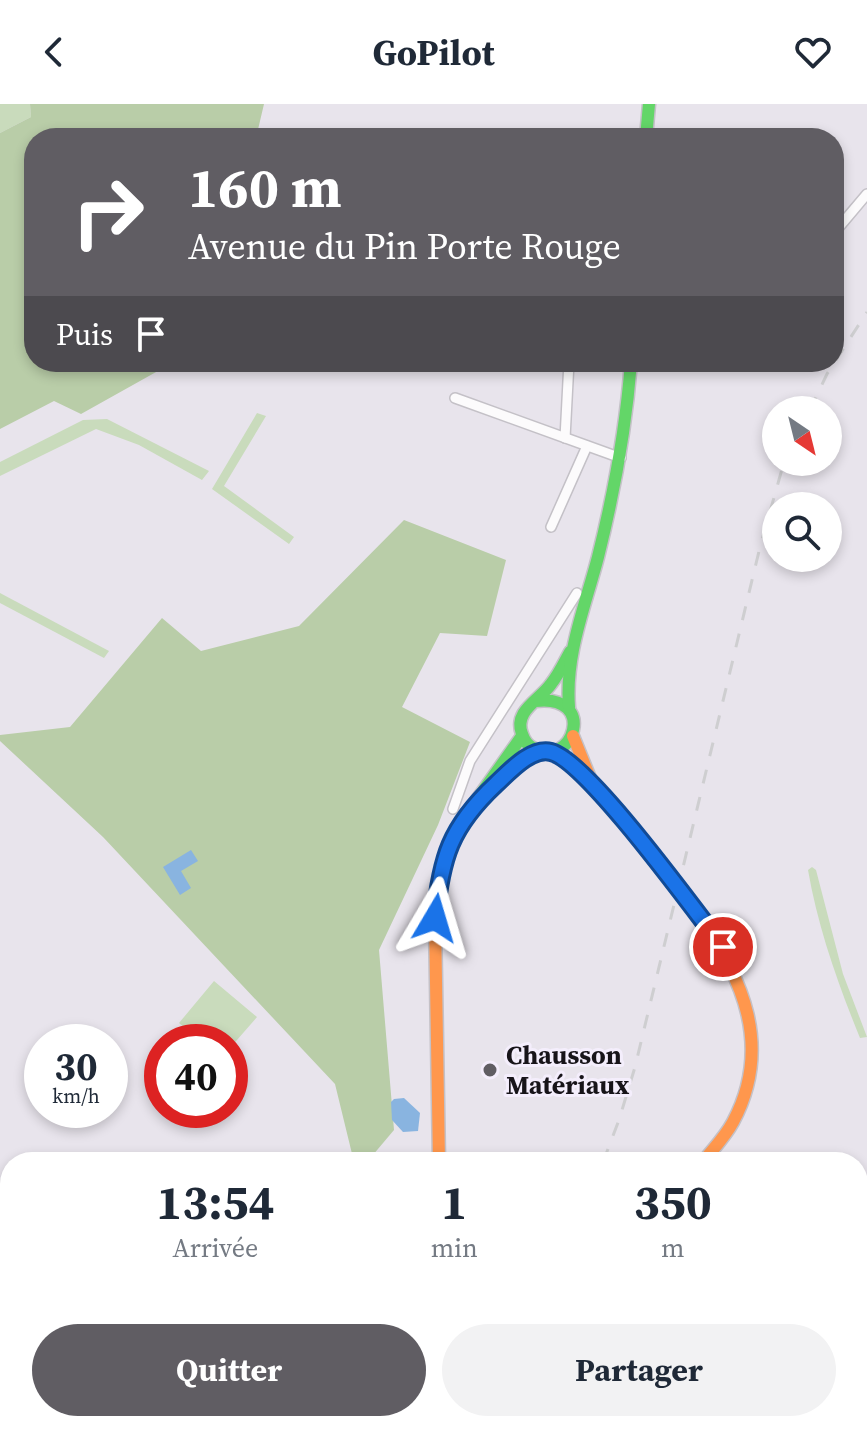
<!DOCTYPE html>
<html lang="fr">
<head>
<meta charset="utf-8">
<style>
	body { margin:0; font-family:"Source Serif 4",serif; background:#f2f2f3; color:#1f2937; height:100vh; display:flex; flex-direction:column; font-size:30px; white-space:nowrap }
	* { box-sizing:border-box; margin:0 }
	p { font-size:26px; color:#747a83 }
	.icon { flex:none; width:44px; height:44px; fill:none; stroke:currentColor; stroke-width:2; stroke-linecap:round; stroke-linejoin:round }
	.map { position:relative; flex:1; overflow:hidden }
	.panel { position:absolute; left:0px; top:1048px; width:868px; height:280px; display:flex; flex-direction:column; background:#fff; border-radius:32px 32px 0 0; box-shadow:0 4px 12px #0003 }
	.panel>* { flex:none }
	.banner { position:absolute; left:24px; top:24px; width:820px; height:244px; border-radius:32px; box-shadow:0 4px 12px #0003; background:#605d63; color:#fff; overflow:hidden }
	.needle { width:52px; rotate:145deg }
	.tools { position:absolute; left:762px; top:292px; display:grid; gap:16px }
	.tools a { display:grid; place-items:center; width:80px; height:80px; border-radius:50%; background:#fff; box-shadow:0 4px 12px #0003; font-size:40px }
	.speed { position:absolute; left:24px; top:920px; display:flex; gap:16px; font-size:40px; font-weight:700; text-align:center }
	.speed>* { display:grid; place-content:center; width:104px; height:104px; border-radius:50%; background:#fff; box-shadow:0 4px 12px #0003; line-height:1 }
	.speed small { font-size:20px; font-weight:400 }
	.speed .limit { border:12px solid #d22; background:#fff; color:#111 }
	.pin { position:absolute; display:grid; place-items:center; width:68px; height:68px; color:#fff; margin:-34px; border:4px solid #fff; border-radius:50%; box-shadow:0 2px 8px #0007 }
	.me { position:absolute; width:88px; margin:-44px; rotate:7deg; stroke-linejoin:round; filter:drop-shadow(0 0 6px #0008) }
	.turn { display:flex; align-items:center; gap:28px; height:168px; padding:0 32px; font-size:36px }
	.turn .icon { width:104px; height:104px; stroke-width:2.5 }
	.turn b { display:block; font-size:56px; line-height:68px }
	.then { display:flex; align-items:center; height:76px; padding:0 32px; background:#0003; gap:16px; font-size:30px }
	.eta { display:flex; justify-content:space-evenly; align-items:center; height:136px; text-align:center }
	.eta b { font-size:48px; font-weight:700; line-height:56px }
	.action { display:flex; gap:16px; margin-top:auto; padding:16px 32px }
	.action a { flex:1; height:92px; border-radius:48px; background:#605d63; color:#fff; font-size:32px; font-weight:700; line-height:92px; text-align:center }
	.action a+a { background:#f2f2f3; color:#1f2937 }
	header { display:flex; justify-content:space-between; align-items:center; height:104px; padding:0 32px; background:#fff; font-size:36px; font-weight:700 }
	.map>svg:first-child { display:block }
</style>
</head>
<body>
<header><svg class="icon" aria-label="back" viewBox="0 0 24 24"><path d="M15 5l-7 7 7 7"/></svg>GoPilot<svg class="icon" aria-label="heart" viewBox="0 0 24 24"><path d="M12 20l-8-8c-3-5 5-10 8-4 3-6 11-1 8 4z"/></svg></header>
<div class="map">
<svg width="867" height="1328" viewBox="0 0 867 1328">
	<rect width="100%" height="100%" fill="#e8e4ec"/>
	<g fill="#c9dbbc">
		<polygon points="0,0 30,0 31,13 0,29"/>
		<polygon points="257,309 266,312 224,382 294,433 289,440 212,385"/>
		<polygon points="107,315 209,367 202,376 139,341 96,325 0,372 0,358 83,316"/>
		<polygon points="0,489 109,547 104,554 0,499"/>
		<path d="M 812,763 L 816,766 L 843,870 L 867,933 L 860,934 C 838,880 818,824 808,766 Z"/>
		<polygon points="214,877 257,913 230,944 230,938 202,938 179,919"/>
		<polygon points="867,1189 867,1315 858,1299 858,1198"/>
		<polygon points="509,1318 703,1318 707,1328 624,1328 531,1321 526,1328 504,1328"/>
	</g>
	<g fill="#b9cda8">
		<polygon points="30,0 264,0 256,34 34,34 34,258 174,258 81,310 54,297 0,325 0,29 31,13"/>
		<polygon points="404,416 506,456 487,532 440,529 402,603 470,638 438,721 379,846 394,1026 367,1058 354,1058 335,980 103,733 0,637 0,631 70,623 162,514 201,547 299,522"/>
		<polygon points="0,1288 10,1296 10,1318 39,1318 52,1328 0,1328"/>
	</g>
	<g fill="#89b4e0">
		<polygon points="191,746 198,757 181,767 191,784 180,791 163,763"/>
		<polygon points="404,994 420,1009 418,1027 403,1028 392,1016 391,998 394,995"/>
	</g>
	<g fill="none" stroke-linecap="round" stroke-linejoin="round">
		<polyline stroke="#89b4e0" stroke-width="3" points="649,1321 651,1318"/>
		<g stroke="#c4c1c7" stroke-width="12">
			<g id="street">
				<polyline points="834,129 867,90"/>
				<polyline points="455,294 621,354"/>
				<polyline points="565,334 569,258"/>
				<polyline points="551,423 587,342"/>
				<polyline points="453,705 470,657 577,489"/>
			</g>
		</g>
		<g stroke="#c4c1c7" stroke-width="15">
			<g id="fast">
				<polyline points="646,34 649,0"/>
				<path d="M 535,597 C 599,589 573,667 533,644 C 527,641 524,636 522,630 C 513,607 540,596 551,580 C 559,570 564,559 570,548"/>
				<path d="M 569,603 C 565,550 585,503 598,453 C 614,389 626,324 631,258"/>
				<polyline points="500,676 514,663 539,648"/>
				<polyline points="448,745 471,704 522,632"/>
			</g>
		</g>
		<g stroke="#c4c1c7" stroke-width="15">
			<g id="slow">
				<polyline points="573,632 590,674"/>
				<path d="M 698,811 C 743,874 773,943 733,1018 C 725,1033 713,1045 703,1058"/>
				<polyline points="439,1058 435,817 438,782 448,745"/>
				<polyline points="339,1328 347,1318"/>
				<polyline points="491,1328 496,1318"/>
			</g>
		</g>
		<g stroke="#c4c1c7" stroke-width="15">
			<polyline id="jam" points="553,648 591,677 664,769"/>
		</g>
		<use href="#street" stroke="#fcfbfc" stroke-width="9"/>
		<use href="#fast" stroke="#63d668" stroke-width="12"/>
		<use href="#slow" stroke="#ff974d" stroke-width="12"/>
		<use href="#jam" stroke="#b3261e" stroke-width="12"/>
		<g stroke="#ceced0" stroke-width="3" stroke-dasharray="14 14" stroke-linecap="butt">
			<polyline points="810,306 827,270 867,208"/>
			<polyline points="603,1058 619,1016 635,963 760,443 784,358"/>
			<polyline points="402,1328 410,1318"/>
		</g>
		<g stroke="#c4c1c7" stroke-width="15" stroke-linecap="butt">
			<polyline id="slow-bridge" points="664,769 698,811"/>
		</g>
		<use href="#slow-bridge" stroke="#ff974d" stroke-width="12"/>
	</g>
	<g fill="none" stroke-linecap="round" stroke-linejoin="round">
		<g stroke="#114b97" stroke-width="20">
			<path id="route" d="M 435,814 C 441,754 450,723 496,680 C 509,668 531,643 551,648 C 587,657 695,807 723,843"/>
		</g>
		<use href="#route" stroke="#1a73e8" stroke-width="14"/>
	</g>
	<circle fill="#605d63" stroke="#f4eefc" stroke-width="3" cx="490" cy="966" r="8"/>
	<g text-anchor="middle" stroke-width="6" stroke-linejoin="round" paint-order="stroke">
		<g font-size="26" font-weight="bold" fill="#171419" stroke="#f4eefc" text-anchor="start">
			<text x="506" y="960">Chausson<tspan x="506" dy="30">Matériaux</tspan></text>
		</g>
	</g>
</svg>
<div class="tools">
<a><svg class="needle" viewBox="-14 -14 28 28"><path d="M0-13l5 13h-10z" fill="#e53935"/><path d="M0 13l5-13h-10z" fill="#747a83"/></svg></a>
<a><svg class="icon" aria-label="search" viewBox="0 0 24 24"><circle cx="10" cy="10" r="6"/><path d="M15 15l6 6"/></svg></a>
</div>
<div class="speed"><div>30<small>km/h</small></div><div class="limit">40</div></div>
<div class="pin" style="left:723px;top:843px;background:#d93025"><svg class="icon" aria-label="arrive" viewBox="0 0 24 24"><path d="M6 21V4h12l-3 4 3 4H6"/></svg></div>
<svg class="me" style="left:435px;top:814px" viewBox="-20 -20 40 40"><path d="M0-17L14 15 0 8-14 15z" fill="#1a73e8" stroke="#fff" stroke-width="4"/></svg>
<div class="banner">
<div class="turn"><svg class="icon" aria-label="right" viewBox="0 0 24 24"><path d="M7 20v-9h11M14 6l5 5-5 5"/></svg><div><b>160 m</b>Avenue du Pin Porte Rouge</div></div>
<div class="then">Puis<svg class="icon" aria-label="arrive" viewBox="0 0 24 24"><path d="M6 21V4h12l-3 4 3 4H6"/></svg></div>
</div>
<section class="panel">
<div class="eta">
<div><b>13:54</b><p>Arrivée</p></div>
<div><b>1</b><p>min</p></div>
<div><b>350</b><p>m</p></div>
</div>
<div class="action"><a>Quitter</a><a>Partager</a></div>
</section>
</div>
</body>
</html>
